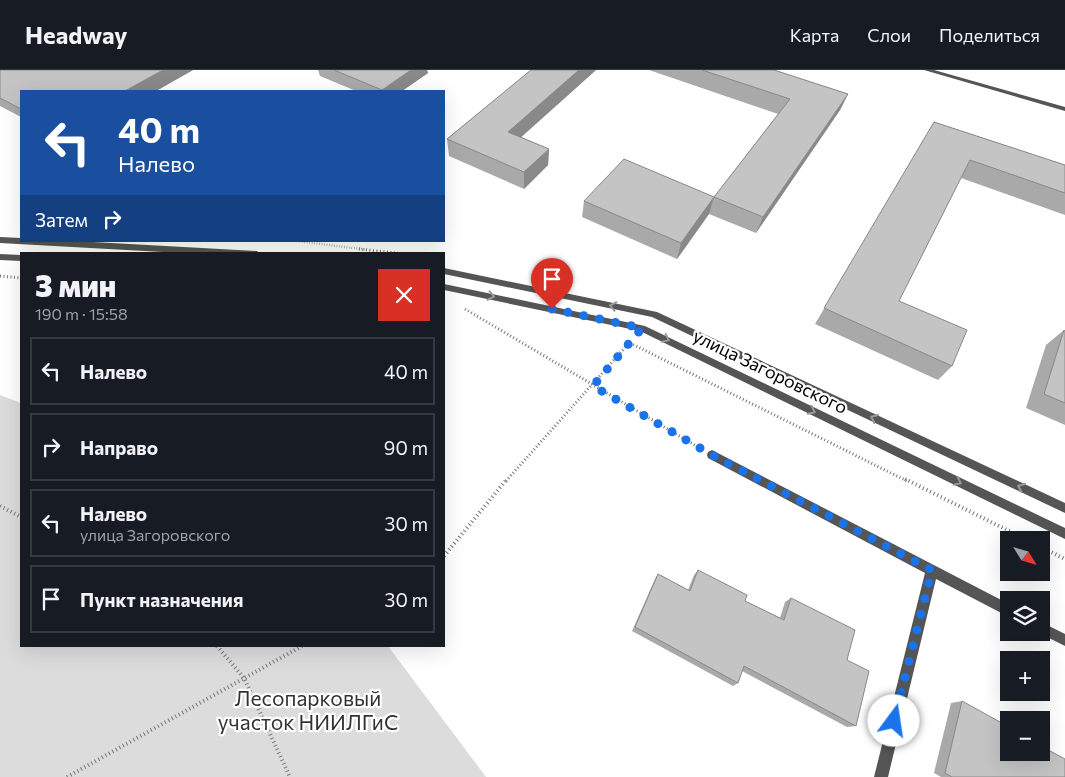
<!DOCTYPE html>
<html lang="ru">
<head>
<meta charset="utf-8">
<style>
	body { margin:0; font-family:Commissioner,sans-serif; background:#242831; color:#f1f3f6; height:100vh; display:flex; flex-direction:column; font-size:19px; white-space:nowrap }
	* { box-sizing:border-box; margin:0 }
	p { font-size:16px; color:#9ea1a6 }
	.icon { flex:none; width:28px; height:28px; fill:none; stroke:currentColor; stroke-width:2; stroke-linecap:round; stroke-linejoin:round }
	.map { position:relative; flex:1; overflow:hidden }
	.details { position:absolute; left:20px; top:182px; width:425px; height:395px; display:flex; flex-direction:column; background:#171b24; border-radius:0px; box-shadow:0 5px 20px #0002 }
	.details>* { flex:none }
	.hud { position:absolute; left:20px; top:20px; width:425px; height:152px; border-radius:0px; box-shadow:0 5px 20px #0002; background:#1a4fa0; color:#fff; overflow:hidden }
	.needle { width:32px; rotate:127deg }
	.fabs { position:absolute; left:1000px; top:461px; display:grid; gap:10px }
	.fabs a { display:grid; place-items:center; width:50px; height:50px; border-radius:0px; background:#171b24; box-shadow:0 5px 20px #0002; font-size:25px }
	.pin { position:absolute; display:grid; place-items:center; width:42px; height:42px; color:#fff; margin:-51px -21px; border-radius:50% 50% 50% 0; rotate:-45deg; box-shadow:0 0 5px #0007 }
	.pin .icon { rotate:45deg }
	.me { position:absolute; width:55px; margin:-28px; rotate:14deg; stroke-linejoin:round; filter:drop-shadow(0 0 4px #0008) }
	.turn { display:flex; align-items:center; gap:18px; height:105px; padding:0 15px; font-size:22px }
	.turn .icon { width:65px; height:65px; stroke-width:2.5 }
	.turn b { display:block; font-size:35px; line-height:42px }
	.then { display:flex; align-items:center; height:48px; padding:0 15px; background:#0003; gap:10px; font-size:19px }
	.round { display:grid; place-items:center; flex:none; width:52px; height:52px; border-radius:0px; background:#242831 }
	.summary { display:flex; align-items:center; justify-content:space-between; height:85px; padding:0 15px }
	h1 { font-size:30px; font-weight:800; line-height:38px }
	ul { padding:0; list-style:none }
	li { display:flex; align-items:center; gap:15px; height:68px; margin:0 10px 8px; padding:0 5px; border:2px solid #363941; border-radius:0px }
	li div { flex:1 }
	li b { display:block; font-size:19px }
	li em { font-style:normal }
	header { display:flex; align-items:center; gap:30px; box-sizing:border-box; height:70px; padding:0 25px; background:#171b24; border-bottom:1px solid #363941 }
	header strong { font-size:24px }
	nav { display:flex; gap:28px; margin-inline-start:auto; font-size:18px }
	.map>svg:first-child { display:block }
</style>
</head>
<body>
<header>
<strong>Headway</strong>
<nav><a>Карта</a><a>Слои</a><a>Поделиться</a></nav>
</header>
<div class="map">
<svg width="1065" height="707" viewBox="0 0 1065 707">
	<rect width="100%" height="100%" fill="#fff"/>
	<polygon fill="#dcdcdc" points="0,325 21,333 21,576 388,576 486,707 0,707"/>
	<g fill="none" stroke-linecap="round" stroke-linejoin="round">
		<polyline stroke="#777" stroke-width="2.5" stroke-dasharray="0.5 2" stroke-linecap="butt" points="297,171 369,180"/>
		<g stroke="#777" stroke-width="3" stroke-dasharray="1 2.5" stroke-linecap="butt">
			<polyline points="359,179 404,184"/>
			<polyline points="0,206 21,208"/>
			<polyline points="465,239 698,377"/>
			<polyline points="630,273 907,411"/>
			<polyline points="506,411 630,272"/>
		</g>
		<g stroke="#777" stroke-width="4" stroke-dasharray="1 3" stroke-linecap="butt">
			<polyline points="905,409 1027,470"/>
			<polyline points="0,436 21,447"/>
			<polyline points="1041,477 1065,489"/>
			<polyline points="444,486 507,409"/>
			<polyline points="217,576 244,608 290,707"/>
			<polyline points="67,707 302,576"/>
		</g>
		<polygon fill="#555" fill-rule="evenodd" points="924,0 934,0 1065,37 1065,41"/>
		<g fill="#555" fill-rule="evenodd">
			<polygon points="712,380 1009,534 1009,547 936,509 888,707 874,707 925,503 708,388 707,385 708,382"/>
			<polygon points="1041,552 1065,564 1065,576 1037,562 1041,562"/>
		</g>
		<g fill="#555" fill-rule="evenodd">
			<polygon points="0,167 21,168 21,171 75,171 257,181 261,184 199,184 0,173"/>
			<polygon points="0,184 21,185 21,191 0,190"/>
			<polygon points="444,198 657,242 1065,433 1065,443 652,247 444,204"/>
			<polygon points="444,214 645,256 1065,458 1065,469 640,261 444,220"/>
		</g>
	</g>
	<g fill="#a9a9a9">
		<polygon points="0,0 193,0 156,21 21,21 21,47 0,36"/>
		<polygon points="318,0 427,0 428,3 402,21 356,21 320,6"/>
		<polygon points="531,0 596,0 521,67 549,79 548,95 524,119 449,86 447,69"/>
		<polygon points="649,0 774,0 848,24 840,40 756,163 709,144 677,189 582,147 584,131 714,127 778,44"/>
		<polygon points="934,52 1065,95 1065,145 961,108 899,231 952,296 938,310 815,254"/>
		<polygon points="1064,260 1065,261 1065,355 1026,338 1046,275"/>
		<polygon points="698,500 745,531 780,548 785,532 791,528 847,590 856,656 847,657 742,601 738,613 733,616 632,561 655,509 658,504 688,520 694,505"/>
		<polygon points="962,631 1065,707 941,707 934,703 951,633"/>
	</g>
	<g fill="#898989">
		<polygon points="163,0 193,0 156,21 125,21"/>
		<polygon points="411,0 427,0 428,3 402,21 382,21 382,20"/>
		<polygon points="579,0 596,0 508,79 508,62"/>
		<polygon points="848,24 840,40 756,163 763,147"/>
		<polygon points="549,79 548,95 524,119 524,102"/>
		<polygon points="714,127 709,144 677,189 681,173"/>
	</g>
	<g fill="#c4c4c4" stroke="#898989">
		<polygon points="0,0 163,0 125,21 21,21 21,39 0,28"/>
		<polygon points="334,0 411,0 382,20"/>
		<polygon points="531,0 579,0 508,62 549,79 524,102 447,69"/>
		<polygon points="702,0 774,0 848,24 763,147 714,127 790,29"/>
		<polygon points="934,52 1065,95 1065,123 970,90 899,231 967,260 952,296 824,238"/>
		<polygon points="624,89 714,127 681,173 584,131"/>
		<polygon points="1064,260 1065,261 1065,333 1044,324"/>
		<polygon points="698,500 747,525 745,531 784,550 791,528 855,560 847,590 869,601 856,656 744,596 738,613 635,557 658,504 690,521"/>
		<polygon points="962,631 1009,657 1009,682 1041,682 1041,676 1065,689 1065,707 952,707 945,703"/>
	</g>
	<defs><path id="oneway-chevron" d="M-2-3.5L2.5 0L-2 3.5" fill="none" stroke-width="1.6" stroke-linecap="round" stroke-linejoin="round" transform="scale(1.25)"/></defs>
	<g stroke="#999">
		<use href="#oneway-chevron" transform="translate(491 226) rotate(12)"/>
		<use href="#oneway-chevron" transform="translate(613 236) rotate(-168)"/>
		<use href="#oneway-chevron" transform="translate(666 269) rotate(26)"/>
		<use href="#oneway-chevron" transform="translate(812 341) rotate(26)"/>
		<use href="#oneway-chevron" transform="translate(874 348) rotate(-155)"/>
		<use href="#oneway-chevron" transform="translate(958 412) rotate(26)"/>
		<use href="#oneway-chevron" transform="translate(1021 417) rotate(-155)"/>
	</g>
	<g fill="none" stroke-linecap="round" stroke-linejoin="round">
		<polyline stroke="#1a73e8" stroke-width="9" stroke-dasharray="0 16.2" points="552,239 642,258 593,316 712,385 932,500 894,651"/>
	</g>
	<g text-anchor="middle" stroke-width="4.5" stroke-linejoin="round" paint-order="stroke">
		<g font-size="18" fill="#000" stroke="#fff">
			<text transform="translate(770 302) rotate(26)" y="6">улица Загоровского</text>
		</g>
		<g font-size="21" fill="#333" stroke="#fff">
			<text x="308" y="636">Лесопарковый<tspan x="308" dy="24">участок НИИЛГиС</tspan></text>
		</g>
	</g>
</svg>
<div class="fabs">
<a><svg class="needle" viewBox="-14 -14 28 28"><path d="M0-13l5 13h-10z" fill="#e53935"/><path d="M0 13l5-13h-10z" fill="#9ea1a6"/></svg></a>
<a><svg class="icon" aria-label="layers" viewBox="0 0 24 24"><path d="M12 4l9 5-9 5-9-5zM3 14l9 5 9-5"/></svg></a>
<a>+</a>
<a>−</a>
</div>
<div class="pin" style="left:552px;top:239px;background:#d93025"><svg class="icon" aria-label="arrive" viewBox="0 0 24 24"><path d="M6 21V4h12l-3 4 3 4H6"/></svg></div>
<svg class="me" style="left:894px;top:651px" viewBox="-20 -20 40 40"><circle r="19" fill="#fff"/><path d="M0-13L10 11 0 6-10 11z" fill="#1a73e8"/></svg>
<div class="hud">
<div class="turn"><svg class="icon" aria-label="left" viewBox="0 0 24 24"><path d="M17 20v-9H6M10 6l-5 5 5 5"/></svg><div><b>40 m</b>Налево</div></div>
<div class="then">Затем<svg class="icon" aria-label="right" viewBox="0 0 24 24"><path d="M7 20v-9h11M14 6l5 5-5 5"/></svg></div>
</div>
<section class="details">
<div class="summary"><div><h1>3 мин</h1><p>190 m · 15:58</p></div><a class="round" style="background:#d93025;color:#fff"><svg class="icon" aria-label="close" viewBox="0 0 24 24"><path d="M6 6l12 12M18 6L6 18"/></svg></a></div>
<ul>
<li><svg class="icon" aria-label="left" viewBox="0 0 24 24"><path d="M17 20v-9H6M10 6l-5 5 5 5"/></svg><div><b>Налево</b></div><em>40 m</em></li>
<li><svg class="icon" aria-label="right" viewBox="0 0 24 24"><path d="M7 20v-9h11M14 6l5 5-5 5"/></svg><div><b>Направо</b></div><em>90 m</em></li>
<li><svg class="icon" aria-label="left" viewBox="0 0 24 24"><path d="M17 20v-9H6M10 6l-5 5 5 5"/></svg><div><b>Налево</b><p>улица Загоровского</p></div><em>30 m</em></li>
<li><svg class="icon" aria-label="arrive" viewBox="0 0 24 24"><path d="M6 21V4h12l-3 4 3 4H6"/></svg><div><b>Пункт назначения</b></div><em>30 m</em></li>
</ul>
</section>
</div>
</body>
</html>
